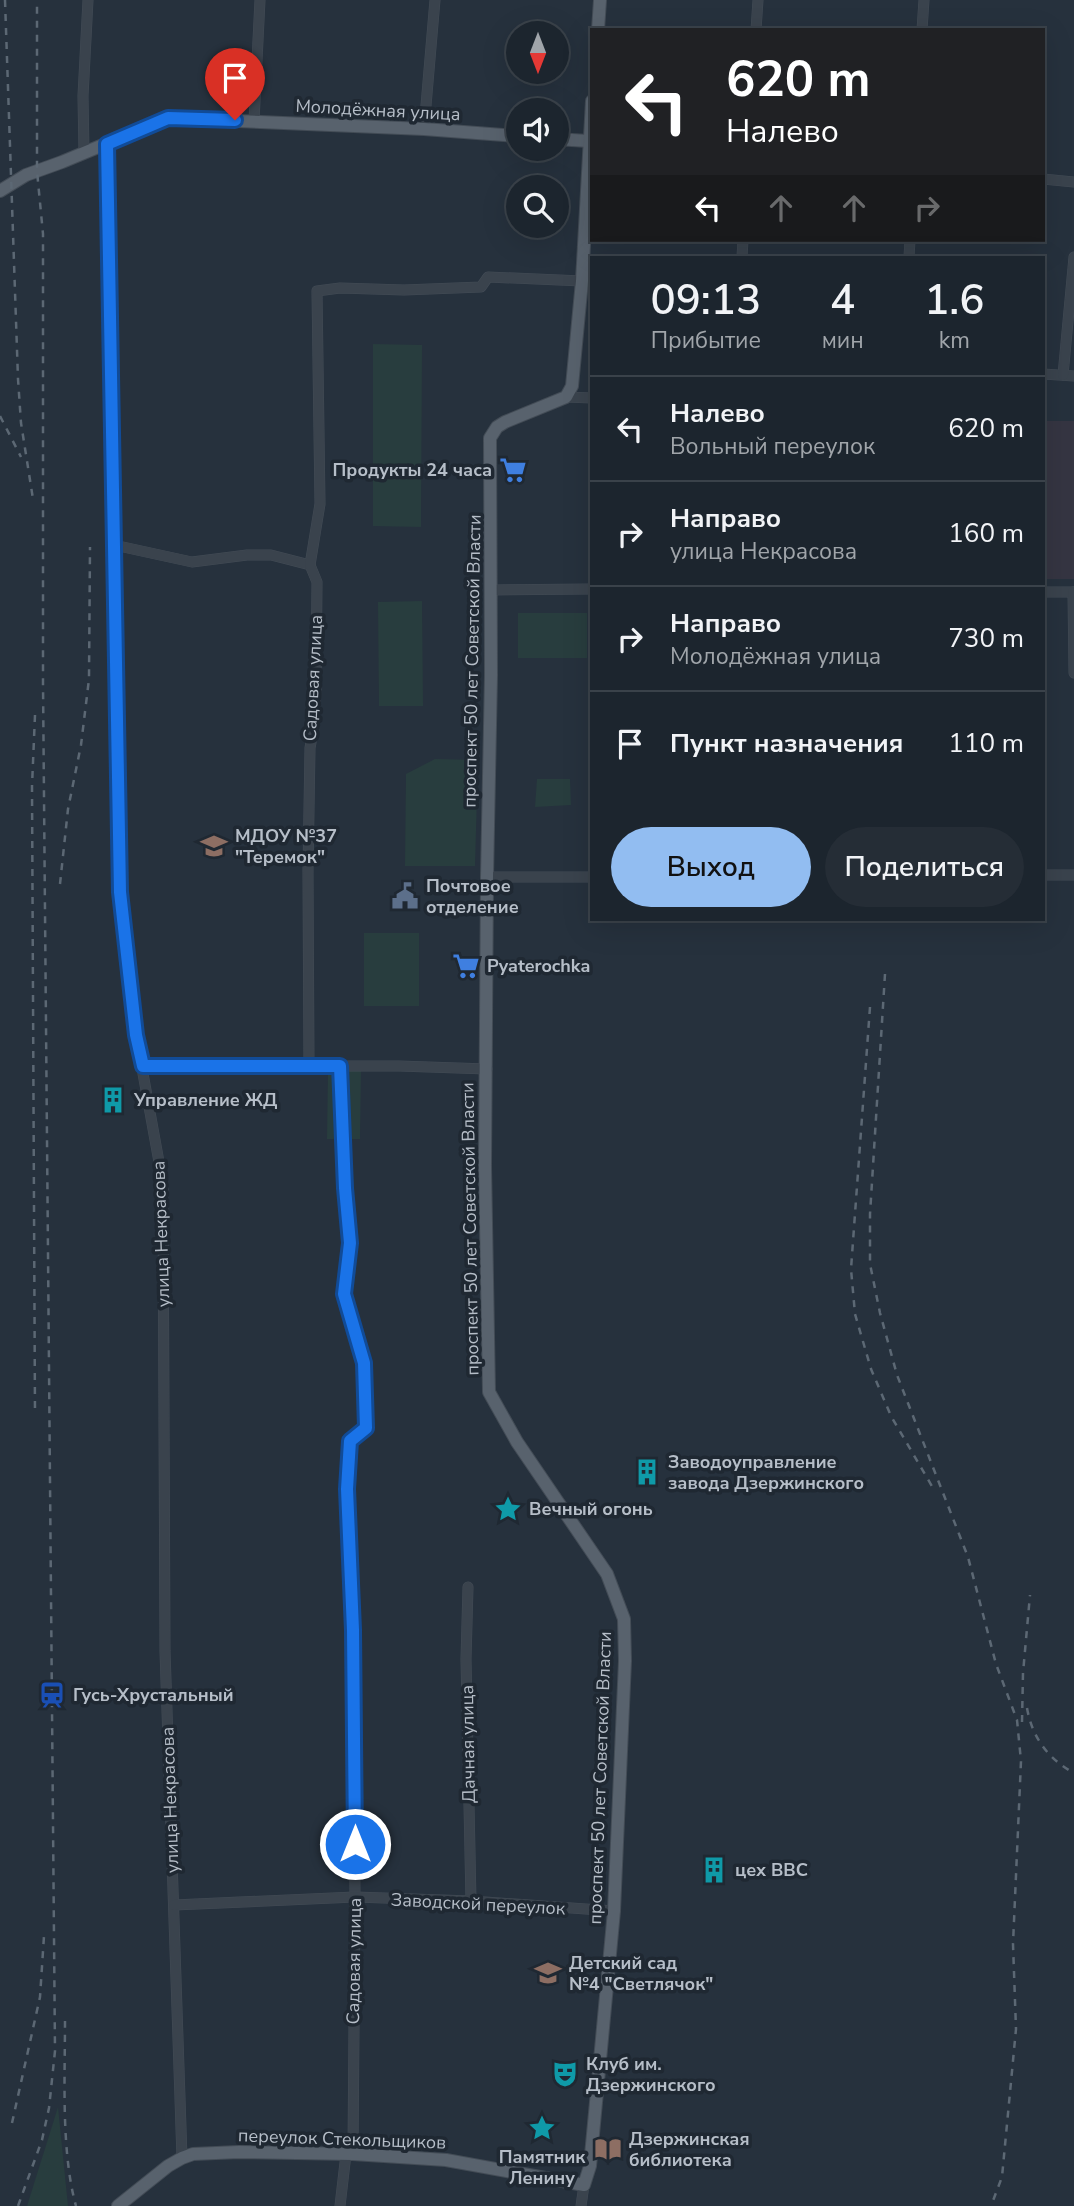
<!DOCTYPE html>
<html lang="ru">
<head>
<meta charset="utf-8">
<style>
	body { margin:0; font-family:"Nunito Sans",sans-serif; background:#252d36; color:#f1f3f6; height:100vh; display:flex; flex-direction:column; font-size:26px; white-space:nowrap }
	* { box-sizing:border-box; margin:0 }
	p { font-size:23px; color:#a0a5aa }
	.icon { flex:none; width:38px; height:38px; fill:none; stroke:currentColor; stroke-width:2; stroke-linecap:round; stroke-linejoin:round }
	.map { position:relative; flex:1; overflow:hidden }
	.panel { position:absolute; left:590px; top:256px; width:455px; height:665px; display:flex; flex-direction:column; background:#1c252e; border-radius:0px; box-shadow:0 7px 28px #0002,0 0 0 2px #3a424a }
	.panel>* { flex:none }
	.hud { position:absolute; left:590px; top:28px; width:455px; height:214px; border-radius:0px; box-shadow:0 7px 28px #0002,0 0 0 2px #3a424a; background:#202124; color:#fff; overflow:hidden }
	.needle { width:46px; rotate:180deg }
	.tools { position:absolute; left:506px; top:21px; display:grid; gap:14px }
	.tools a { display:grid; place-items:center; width:63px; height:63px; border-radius:50%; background:#1c252e; box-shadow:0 7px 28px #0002,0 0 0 2px #3a424a; font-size:35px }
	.pin { position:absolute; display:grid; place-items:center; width:60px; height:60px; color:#fff; margin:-72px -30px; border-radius:50% 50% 50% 0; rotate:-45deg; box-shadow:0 0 7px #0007 }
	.pin .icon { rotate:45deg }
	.me { position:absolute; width:77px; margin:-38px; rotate:0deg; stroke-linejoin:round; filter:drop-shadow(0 0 5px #0008) }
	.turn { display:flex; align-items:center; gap:24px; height:147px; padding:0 21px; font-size:32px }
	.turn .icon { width:91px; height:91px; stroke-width:2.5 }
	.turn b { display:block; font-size:49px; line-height:60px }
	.lanes { display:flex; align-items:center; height:66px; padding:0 21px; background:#0003; justify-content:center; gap:35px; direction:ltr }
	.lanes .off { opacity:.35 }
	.eta { display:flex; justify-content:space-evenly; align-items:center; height:119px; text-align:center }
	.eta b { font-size:42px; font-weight:600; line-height:49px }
	.cta { display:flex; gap:14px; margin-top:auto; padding:14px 21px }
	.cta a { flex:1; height:80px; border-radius:42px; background:#92bdf1; color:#111; font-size:28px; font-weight:600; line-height:80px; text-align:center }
	.cta a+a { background:#252d36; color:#f1f3f6 }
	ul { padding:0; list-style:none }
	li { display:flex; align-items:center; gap:21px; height:105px; padding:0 21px; border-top:2px solid #3a424a }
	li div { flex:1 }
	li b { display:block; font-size:26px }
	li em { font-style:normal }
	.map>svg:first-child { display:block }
</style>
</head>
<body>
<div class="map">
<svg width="1074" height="2206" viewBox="0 0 1074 2206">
	<rect width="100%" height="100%" fill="#26313d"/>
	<rect fill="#353542" x="1043" y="421" width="31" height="158"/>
	<g fill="#283d3e">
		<polygon points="373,344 422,345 421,527 373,526"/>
		<polygon points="422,601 423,706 379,706 378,602"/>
		<rect x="518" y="613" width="69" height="45"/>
		<polygon points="435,759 478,760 475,866 405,866 406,774"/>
		<polygon points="537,779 570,779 571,805 535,807"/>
		<rect x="364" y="933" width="55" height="73"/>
		<polygon points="328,1070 361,1070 360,1139 327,1139"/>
		<polygon points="58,2107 68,2206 27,2206"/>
	</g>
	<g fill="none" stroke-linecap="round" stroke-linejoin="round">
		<g stroke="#434c56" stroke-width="11">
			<g id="minor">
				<polyline points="756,30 758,0"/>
				<polyline points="922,30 924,0"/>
				<polyline points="254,121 260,0"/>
				<polyline points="424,129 435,0"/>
				<polyline points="107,144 120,892 136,1035 163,1184 165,1651 182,2158"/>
				<polyline points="84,153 83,96 88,0"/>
				<polyline points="1043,179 1074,182"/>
				<polyline points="742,257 743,240"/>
				<polyline points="909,257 910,240"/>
				<polyline points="1043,374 1074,376"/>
				<polyline points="1063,375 1074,257"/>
				<polyline points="566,397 592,398"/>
				<polyline points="114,545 192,562 247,555 271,555 310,565"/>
				<polyline points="490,590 592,589"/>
				<polyline points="1043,592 1074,592"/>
				<polyline points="1073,592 1074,673"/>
				<polyline points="1043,875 1074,875"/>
				<polyline points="487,877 592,877"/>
				<polyline points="143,1066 399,1066 487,1069"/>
				<polyline points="340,1066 347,1214 350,1243 344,1294 364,1363 366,1428 350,1441 347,1489 353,1630 355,1897 353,2154"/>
				<polyline points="309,1067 308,871 310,748 314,725 316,693 317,582 310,565 320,504 317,291 340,288 404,290 481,287 488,277 582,281"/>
				<polyline points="468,1587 466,1659 471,1901"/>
				<polyline points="174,1905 355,1897 471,1901 614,1911"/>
				<polyline points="340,2206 346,2154"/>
				<polyline points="581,2206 584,2185"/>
			</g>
		</g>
		<g stroke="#434c56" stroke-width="14">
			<g id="major">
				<polyline points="598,30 600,0"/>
				<polyline points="556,139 588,141"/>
				<polyline points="0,191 26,175 62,162 168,118 424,129 518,136"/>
				<polyline points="118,2206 168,2166 182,2158 193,2154 239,2152 353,2154 446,2160 584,2185 590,2166 614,1911 625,1661 624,1619 607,1574 517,1442 489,1392 485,1166 487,877 491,675 490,438 497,427 505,422 566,397 572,386 582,281 592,101"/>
			</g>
		</g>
		<use href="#minor" stroke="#3a434d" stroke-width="10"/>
		<use href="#major" stroke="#58626d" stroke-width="12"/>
		<g stroke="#5c6874" stroke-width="2.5" stroke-dasharray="7 7" stroke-linecap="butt">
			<polyline points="5,0 18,379 21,423 33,499"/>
			<polyline points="0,416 21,457"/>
			<polyline points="35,715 32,786 35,1415"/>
			<polyline points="60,884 68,809 81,745 89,679 90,547"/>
			<polyline points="885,974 870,1214 870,1264 880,1313 897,1375 968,1557 996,1664 1017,1720 1021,1761 1013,1944 1016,2029 1002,2177 991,2206"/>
			<polyline points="870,1007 851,1269 855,1314 871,1369 891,1416 933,1488"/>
			<path d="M 1027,1708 C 1032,1737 1048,1759 1074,1773"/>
			<polyline points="1022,1722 1023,1673 1030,1595"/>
			<path d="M 65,2021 C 65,2078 61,2152 76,2206"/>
			<polyline points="12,2123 40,1997 44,1936"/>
			<polyline points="18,2206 42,2140 49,2108 55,2051 43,683 43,234 37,171 37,0"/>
		</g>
	</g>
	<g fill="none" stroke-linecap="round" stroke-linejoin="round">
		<g stroke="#114b97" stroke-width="18">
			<polyline id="route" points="235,120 168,118 107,144 120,892 136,1035 143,1066 340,1066 345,1188 350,1243 344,1294 364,1363 366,1428 350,1441 347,1489 353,1630 355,1844"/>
		</g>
		<use href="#route" stroke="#1a73e8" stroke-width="12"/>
	</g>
	<defs>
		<g id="supermarket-bare" transform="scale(2.1)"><path d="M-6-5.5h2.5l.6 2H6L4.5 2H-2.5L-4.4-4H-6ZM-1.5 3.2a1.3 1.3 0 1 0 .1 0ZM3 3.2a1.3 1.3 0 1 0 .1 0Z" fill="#3f7fe0" stroke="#1f2832" stroke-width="2.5" paint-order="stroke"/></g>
		<g id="school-bare" transform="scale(2.1)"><path d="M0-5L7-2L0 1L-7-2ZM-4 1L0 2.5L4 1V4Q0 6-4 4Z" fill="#8d6e63" stroke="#1f2832" stroke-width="2.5" paint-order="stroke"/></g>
		<g id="civic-bare" transform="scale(2.1)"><path d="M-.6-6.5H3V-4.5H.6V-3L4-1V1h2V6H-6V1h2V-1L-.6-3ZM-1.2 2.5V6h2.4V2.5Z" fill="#5c6f8a" stroke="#1f2832" stroke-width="2.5" paint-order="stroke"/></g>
		<g id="building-bare" transform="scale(2.1)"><path d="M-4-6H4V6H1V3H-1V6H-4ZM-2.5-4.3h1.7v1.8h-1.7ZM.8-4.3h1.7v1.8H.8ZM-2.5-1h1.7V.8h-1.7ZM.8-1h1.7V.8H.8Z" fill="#0f9aa8" stroke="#1f2832" stroke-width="2.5" paint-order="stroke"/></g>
		<g id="sight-bare" transform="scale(2.1)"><path d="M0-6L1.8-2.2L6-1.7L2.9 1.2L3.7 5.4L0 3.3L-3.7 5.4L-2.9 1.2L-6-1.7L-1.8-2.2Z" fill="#0f9aa8" stroke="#1f2832" stroke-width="2.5" paint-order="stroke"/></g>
		<g id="station-bare" transform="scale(2.1)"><path d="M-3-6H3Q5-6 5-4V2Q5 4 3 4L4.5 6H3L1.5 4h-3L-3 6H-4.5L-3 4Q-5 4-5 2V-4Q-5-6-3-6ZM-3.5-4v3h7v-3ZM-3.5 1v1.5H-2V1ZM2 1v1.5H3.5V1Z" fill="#1a4fb4" stroke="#1f2832" stroke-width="2.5" paint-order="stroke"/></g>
		<g id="theatre-bare" transform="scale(2.1)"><path d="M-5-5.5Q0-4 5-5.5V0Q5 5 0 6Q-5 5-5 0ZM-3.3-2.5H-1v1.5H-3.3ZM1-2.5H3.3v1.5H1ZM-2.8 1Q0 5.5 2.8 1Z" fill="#0f9aa8" stroke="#1f2832" stroke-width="2.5" paint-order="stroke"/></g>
		<g id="library-bare" transform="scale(2.1)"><path d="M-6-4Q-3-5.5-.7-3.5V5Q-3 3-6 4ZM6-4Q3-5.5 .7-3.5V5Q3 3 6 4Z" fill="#8d6e63" stroke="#1f2832" stroke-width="2.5" paint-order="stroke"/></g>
	</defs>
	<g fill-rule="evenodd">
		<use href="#supermarket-bare" x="513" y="470"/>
		<use href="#school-bare" x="214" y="846"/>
		<use href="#civic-bare" x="405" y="896"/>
		<use href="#supermarket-bare" x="466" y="966"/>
		<use href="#building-bare" x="113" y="1100"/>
		<use href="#building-bare" x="647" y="1472"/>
		<use href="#sight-bare" x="508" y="1509"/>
		<use href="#station-bare" x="52" y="1695"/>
		<use href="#building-bare" x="714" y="1870"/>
		<use href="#school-bare" x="548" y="1973"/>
		<use href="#theatre-bare" x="565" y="2074"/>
		<use href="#sight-bare" x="542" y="2128"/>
		<use href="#library-bare" x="608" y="2149"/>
	</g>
	<g text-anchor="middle" stroke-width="7" stroke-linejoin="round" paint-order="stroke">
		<g font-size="18" fill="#b6bec8" stroke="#1f2832">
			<text transform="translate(378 110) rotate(3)" y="6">Молодёжная улица</text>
			<text transform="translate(472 661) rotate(-89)" y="6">проспект 50 лет Советской Власти</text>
			<text transform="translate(313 678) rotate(-87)" y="6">Садовая улица</text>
			<text transform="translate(470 1229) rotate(-91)" y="6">проспект 50 лет Советской Власти</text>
			<text transform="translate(161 1234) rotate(-92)" y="6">улица Некрасова</text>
			<text transform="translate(468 1744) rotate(-91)" y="6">Дачная улица</text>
			<text transform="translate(600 1778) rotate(-88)" y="6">проспект 50 лет Советской Власти</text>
			<text transform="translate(170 1800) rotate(-92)" y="6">улица Некрасова</text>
			<text transform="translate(478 1904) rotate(3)" y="6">Заводской переулок</text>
			<text transform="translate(354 1961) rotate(-89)" y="6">Садовая улица</text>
			<text transform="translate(342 2139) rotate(2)" y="6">переулок Стекольщиков</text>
		</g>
		<g font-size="18" font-weight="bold" fill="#b6bec8" stroke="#1f2832" text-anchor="start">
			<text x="492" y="476" text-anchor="end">Продукты 24 часа</text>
			<text x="235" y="842">МДОУ №37<tspan x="235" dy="21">"Теремок"</tspan></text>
			<text x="426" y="892">Почтовое<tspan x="426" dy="21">отделение</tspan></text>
			<text x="487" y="972">Pyaterochka</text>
			<text x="134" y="1106">Управление ЖД</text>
			<text x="668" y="1468">Заводоуправление<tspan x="668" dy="21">завода Дзержинского</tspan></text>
			<text x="529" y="1515">Вечный огонь</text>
			<text x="73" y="1701">Гусь-Хрустальный</text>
			<text x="735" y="1876">цех ВВС</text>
			<text x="569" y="1969">Детский сад<tspan x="569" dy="21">№4 "Светлячок"</tspan></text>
			<text x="586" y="2070">Клуб им.<tspan x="586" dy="21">Дзержинского</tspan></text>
			<text x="629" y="2145">Дзержинская<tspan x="629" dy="21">библиотека</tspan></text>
			<text x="542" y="2163" text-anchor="middle">Памятник<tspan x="542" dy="21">Ленину</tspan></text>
		</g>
	</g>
</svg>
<div class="tools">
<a><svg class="needle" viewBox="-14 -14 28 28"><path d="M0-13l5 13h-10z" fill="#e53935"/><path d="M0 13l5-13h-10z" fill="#a0a5aa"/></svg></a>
<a><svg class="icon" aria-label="sound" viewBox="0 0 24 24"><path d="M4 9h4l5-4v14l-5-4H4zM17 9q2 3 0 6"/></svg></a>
<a><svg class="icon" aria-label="search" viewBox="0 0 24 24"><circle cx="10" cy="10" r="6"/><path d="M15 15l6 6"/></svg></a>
</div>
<div class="pin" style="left:235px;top:120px;background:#d93025"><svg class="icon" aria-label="arrive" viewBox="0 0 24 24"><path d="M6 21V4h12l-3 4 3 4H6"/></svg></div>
<svg class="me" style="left:355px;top:1844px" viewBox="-20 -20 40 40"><circle r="17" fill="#1a73e8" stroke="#fff" stroke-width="3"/><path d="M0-11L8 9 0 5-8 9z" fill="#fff"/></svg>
<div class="hud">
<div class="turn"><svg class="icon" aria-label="left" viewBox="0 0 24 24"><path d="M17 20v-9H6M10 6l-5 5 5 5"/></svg><div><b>620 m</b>Налево</div></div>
<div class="lanes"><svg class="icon" aria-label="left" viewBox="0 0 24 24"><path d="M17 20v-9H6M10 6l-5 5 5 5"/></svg><svg class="icon off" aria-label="ahead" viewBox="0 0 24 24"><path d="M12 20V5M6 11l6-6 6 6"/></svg><svg class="icon off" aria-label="ahead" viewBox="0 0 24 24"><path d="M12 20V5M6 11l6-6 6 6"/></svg><svg class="icon off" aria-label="right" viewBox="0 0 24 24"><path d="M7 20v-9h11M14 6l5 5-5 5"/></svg></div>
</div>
<section class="panel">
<div class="eta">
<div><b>09:13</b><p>Прибытие</p></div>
<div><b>4</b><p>мин</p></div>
<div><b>1.6</b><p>km</p></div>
</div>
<ul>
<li><svg class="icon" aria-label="left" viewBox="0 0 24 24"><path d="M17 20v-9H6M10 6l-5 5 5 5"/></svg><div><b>Налево</b><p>Вольный переулок</p></div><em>620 m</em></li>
<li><svg class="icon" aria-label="right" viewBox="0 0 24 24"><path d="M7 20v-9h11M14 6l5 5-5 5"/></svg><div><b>Направо</b><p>улица Некрасова</p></div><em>160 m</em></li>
<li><svg class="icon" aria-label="right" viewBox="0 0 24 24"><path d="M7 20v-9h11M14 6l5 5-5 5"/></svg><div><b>Направо</b><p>Молодёжная улица</p></div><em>730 m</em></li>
<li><svg class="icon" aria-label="arrive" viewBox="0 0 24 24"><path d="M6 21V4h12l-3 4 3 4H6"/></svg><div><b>Пункт назначения</b></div><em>110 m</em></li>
</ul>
<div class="cta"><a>Выход</a><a>Поделиться</a></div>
</section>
</div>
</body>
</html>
